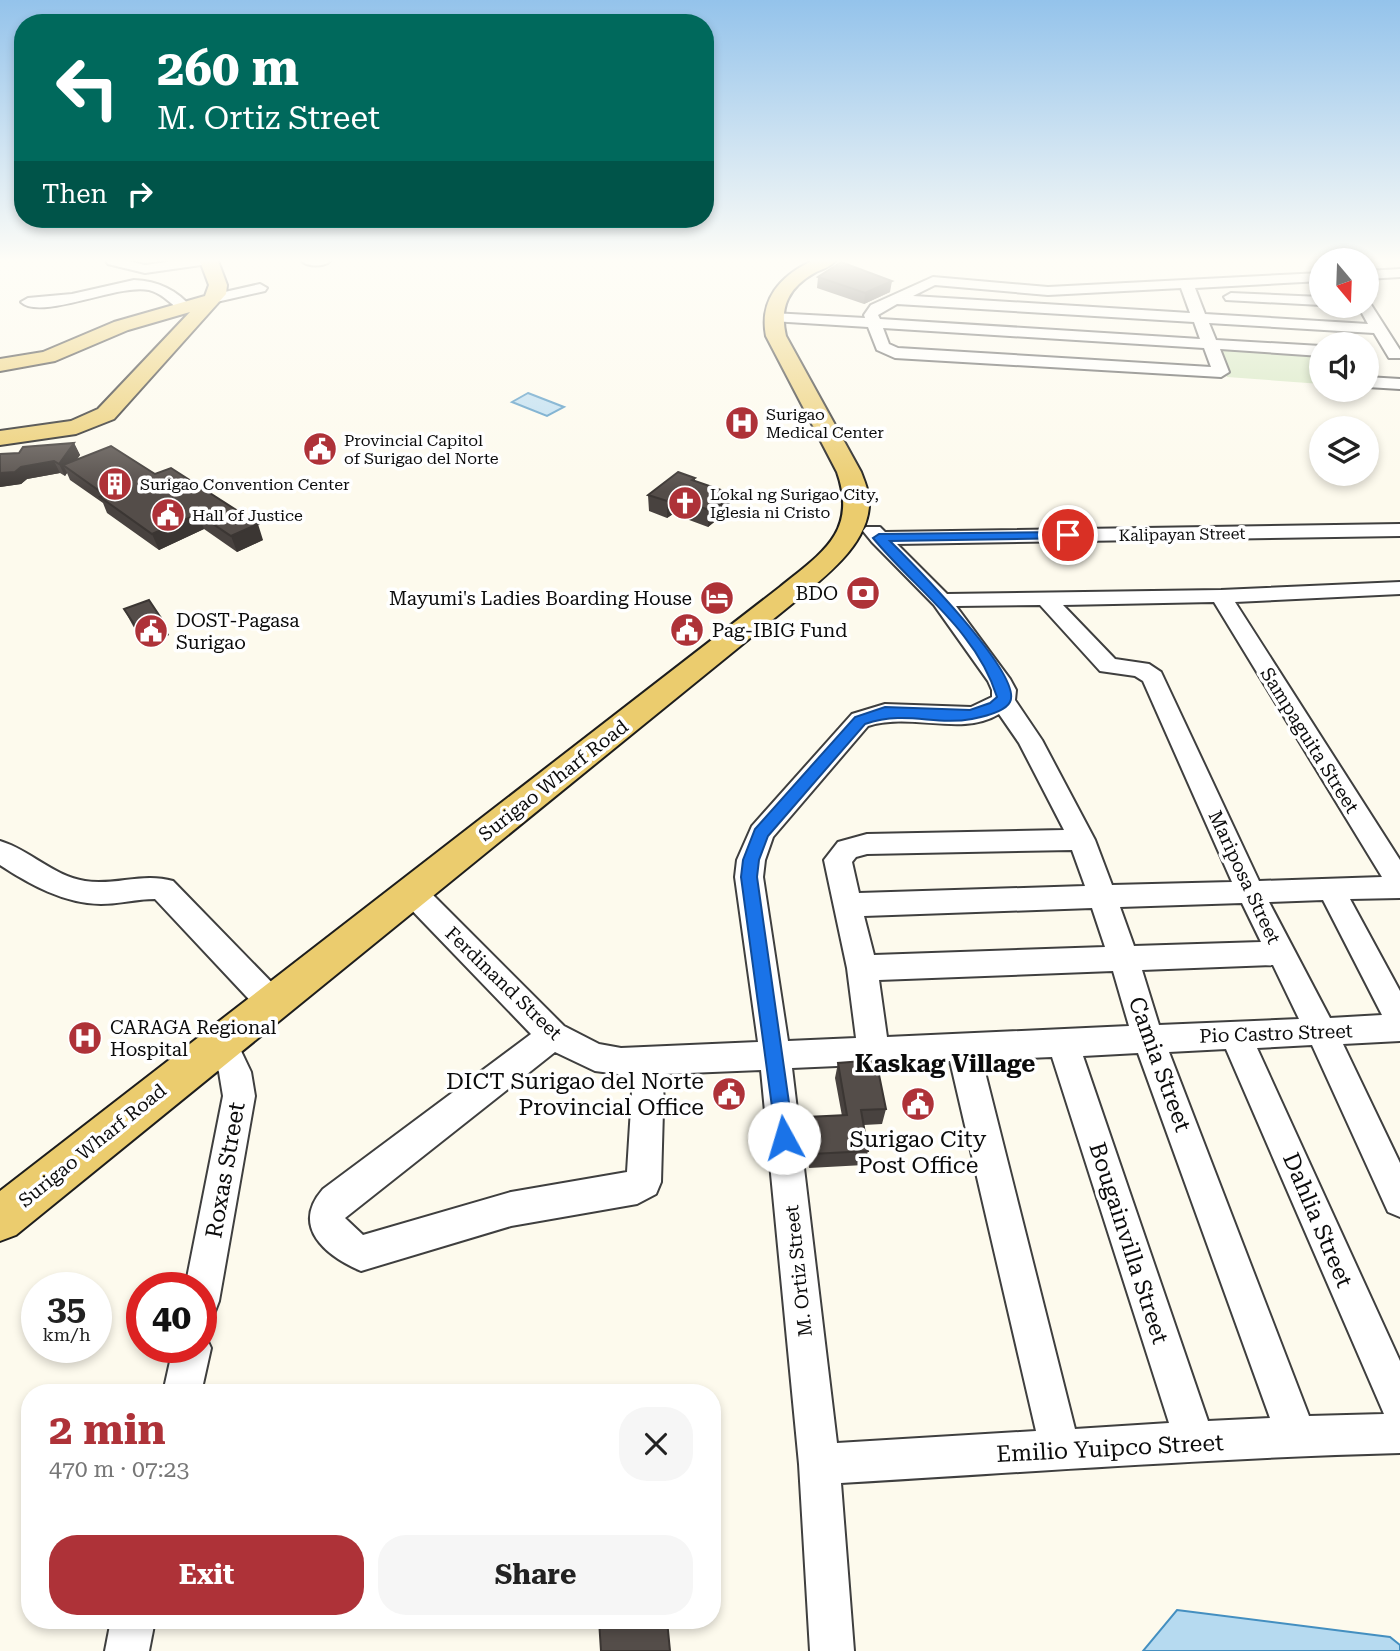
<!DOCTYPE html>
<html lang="en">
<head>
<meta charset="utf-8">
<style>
	body { margin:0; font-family:"Roboto Serif",serif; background:#f6f6f6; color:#222; height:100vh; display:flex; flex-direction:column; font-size:26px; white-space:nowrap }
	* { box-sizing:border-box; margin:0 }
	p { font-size:23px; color:#767676 }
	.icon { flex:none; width:38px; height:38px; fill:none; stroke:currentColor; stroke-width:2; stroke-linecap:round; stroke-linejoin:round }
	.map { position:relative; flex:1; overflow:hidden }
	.sheet { position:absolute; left:21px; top:1384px; width:700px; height:245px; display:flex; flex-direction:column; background:#fff; border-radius:28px; box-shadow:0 4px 10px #0003 }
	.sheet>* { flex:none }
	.hud { position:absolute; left:14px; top:14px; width:700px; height:214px; border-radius:28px; box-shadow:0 4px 10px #0003; background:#00695c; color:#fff; overflow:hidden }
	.needle { width:46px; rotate:161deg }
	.fabs { position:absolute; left:1309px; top:248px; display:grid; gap:14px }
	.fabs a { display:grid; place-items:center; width:70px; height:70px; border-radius:50%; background:#fff; box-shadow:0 4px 10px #0003; font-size:35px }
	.speed { position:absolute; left:21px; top:1272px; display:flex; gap:14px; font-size:35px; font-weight:700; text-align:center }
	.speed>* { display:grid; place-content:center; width:91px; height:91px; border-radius:50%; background:#fff; box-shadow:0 4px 10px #0003; line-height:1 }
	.speed small { font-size:18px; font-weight:400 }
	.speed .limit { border:10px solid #d22; background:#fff; color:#111 }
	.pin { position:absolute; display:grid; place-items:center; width:60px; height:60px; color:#fff; margin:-30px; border:4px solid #fff; border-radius:50%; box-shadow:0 2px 7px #0007 }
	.me { position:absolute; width:77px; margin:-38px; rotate:354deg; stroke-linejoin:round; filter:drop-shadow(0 0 5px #0008) }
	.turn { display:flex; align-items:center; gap:24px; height:147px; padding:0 28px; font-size:32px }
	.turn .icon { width:91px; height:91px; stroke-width:2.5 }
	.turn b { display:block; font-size:49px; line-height:60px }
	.then { display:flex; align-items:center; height:66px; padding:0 28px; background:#0003; gap:14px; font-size:26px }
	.round { display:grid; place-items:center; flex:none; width:74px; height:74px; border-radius:28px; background:#f6f6f6 }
	.head { display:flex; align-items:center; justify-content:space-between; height:119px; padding:0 28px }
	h1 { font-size:42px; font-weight:700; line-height:52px; color:#ae3238 }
	.primary-button { display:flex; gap:14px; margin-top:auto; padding:14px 28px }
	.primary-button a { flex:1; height:80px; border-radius:28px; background:#ae3238; color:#fff; font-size:28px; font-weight:700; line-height:80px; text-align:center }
	.primary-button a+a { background:#f6f6f6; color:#222 }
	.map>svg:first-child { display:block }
</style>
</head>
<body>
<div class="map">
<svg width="1400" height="1651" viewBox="0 0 1400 1651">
	<rect width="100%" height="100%" fill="#fdfaed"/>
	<polygon fill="#d0e4ba" points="1215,346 1318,353 1321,358 1321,384 1227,377"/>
	<g fill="#b6daf0" stroke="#448fc0" stroke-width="2">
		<polygon points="528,393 564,407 547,416 512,402"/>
		<polygon points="1177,1610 1390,1637 1400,1645 1400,1651 1143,1651"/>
	</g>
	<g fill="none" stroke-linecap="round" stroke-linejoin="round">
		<g stroke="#3f3f3f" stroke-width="4">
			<g id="minor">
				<polygon points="106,261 129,261 145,265 173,261 208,261 201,265 145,273 108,264"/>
				<path d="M 302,261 L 330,261 C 324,267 308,267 302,261 Z"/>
				<polygon points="1400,269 1400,277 1367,279 1367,271"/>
				<path d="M 1321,273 L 1321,281 L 1195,288 L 1205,314 L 1368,324 L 1358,306 L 1367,306 L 1367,302 L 1370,303 L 1400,350 L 1400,358 L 1389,358 L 1374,333 L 1209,323 L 1216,340 L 1321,346 L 1321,356 L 1220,349 L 1229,372 L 1221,377 L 895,358 L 877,350 L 868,327 L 772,321 L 765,317 L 772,313 L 865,318 L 864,315 L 871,305 L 933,277 L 1048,287 ZM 935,285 L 1048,295 L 1181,288 L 1190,313 L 913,296 ZM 897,304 L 1194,322 L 1200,339 L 880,319 L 878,315 ZM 883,328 L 1204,348 L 1211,367 L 898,348 L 889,344 Z"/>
				<path d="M 134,280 C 158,281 177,290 192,308 L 185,312 L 180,311 C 171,303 161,293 149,290 C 119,283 41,321 21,302 L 28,298 L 72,294 Z"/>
				<polygon points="260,284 267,288 265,291 212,303 205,299 207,296"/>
				<polygon points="1231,293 1321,297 1321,305 1226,300 1224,297"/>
				<polygon points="1367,377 1400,379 1400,389 1367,387"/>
				<path d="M 1400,524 L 1400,536 L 897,544 L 947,594 L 1221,590 L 1400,582 L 1400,594 L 1235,602 L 1400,860 L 1400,898 L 1350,899 L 1400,991 L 1400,1041 L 1343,1044 L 1400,1163 L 1400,1217 L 1388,1212 L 1312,1045 L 1257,1048 L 1400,1361 L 1400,1453 C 1213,1458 1028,1472 841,1483 L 854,1651 L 810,1651 L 799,1464 L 761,1070 L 664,1074 L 661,1182 L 656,1194 L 637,1204 L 511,1226 L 361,1271 C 326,1256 290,1227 323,1189 L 531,1034 L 401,899 L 397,891 L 401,883 L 411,880 L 421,883 L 564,1026 L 599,1044 L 621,1048 L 758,1042 L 735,877 L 737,860 L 752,826 L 852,714 L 885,704 L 971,707 L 992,697 L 992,690 L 988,681 L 934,605 L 872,542 L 863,531 L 866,527 L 880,527 L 885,532 ZM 1214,602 L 1382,877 L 1259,881 L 1161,672 L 1149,664 L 1115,659 L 1063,605 ZM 1040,605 L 1100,671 L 1135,676 L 1143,681 L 1232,882 L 1112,885 L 1095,840 L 1042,740 L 1015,700 L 1016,690 L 1010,679 L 956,606 ZM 999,714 L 1019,743 L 1064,830 L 867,834 L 838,842 L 824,860 L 847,968 L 856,1038 L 788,1041 L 763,877 L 765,860 L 773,837 L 868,726 C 912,712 961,737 999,714 ZM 1072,850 L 1085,886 L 859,893 L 852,862 L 856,857 L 867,854 ZM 1323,900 L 1382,1015 L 1330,1018 L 1269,902 ZM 1242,903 L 1261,942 L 1134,946 L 1120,907 ZM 1092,908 L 1105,947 L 874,955 L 864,916 ZM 1273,965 L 1299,1019 L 1159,1025 L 1142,970 ZM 1113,971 L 1129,1026 L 887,1037 L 879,980 ZM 1226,1049 L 1384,1414 L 1309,1416 L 1169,1052 ZM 555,1052 L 595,1071 L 633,1076 L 627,1172 L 511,1192 L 363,1235 L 345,1218 ZM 1138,1053 L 1270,1418 L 1208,1421 L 1083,1056 ZM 1052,1057 L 1169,1423 L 1075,1429 L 982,1060 ZM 950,1061 L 1036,1431 L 837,1443 L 792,1068 Z"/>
				<path d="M 0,841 C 30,850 53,876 85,881 C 115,886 143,872 173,881 L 282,993 L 286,1002 L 282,1011 L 271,1015 L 260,1011 L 155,899 C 137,899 119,904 101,904 C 65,904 29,884 0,865 Z"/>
				<polygon points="221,1028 232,1032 251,1072 255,1096 219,1301 214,1314 201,1319 201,1288 185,1288 223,1096 219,1072 205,1042 210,1032"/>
				<polygon points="201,1333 205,1335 211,1348 201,1393 163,1393 173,1348 201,1348"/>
				<polygon points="111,1620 155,1620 149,1651 105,1651"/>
			</g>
		</g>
		<g stroke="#1d1d1d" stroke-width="4">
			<g id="major">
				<polygon points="200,261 218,261 227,285 226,294 114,419 76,434 0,445 0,431 71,421 98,409 190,312 128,330 55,361 0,371 0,359 43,352 114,322 205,296 209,285"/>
				<path d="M 812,261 L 835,261 C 830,267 823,269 816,272 C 789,287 779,306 786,336 L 861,472 C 864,480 868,489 869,498 C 872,541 828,574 798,599 L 16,1235 L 0,1241 L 0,1191 L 780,587 C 822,553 858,532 837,472 L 766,336 C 759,300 780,276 812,261 Z"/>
			</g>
		</g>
		<use href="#minor" fill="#fff" fill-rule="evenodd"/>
		<use href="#major" fill="#ebcc6e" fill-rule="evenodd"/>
	</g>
	<g fill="#48423f">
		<polygon points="818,277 890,292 864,304 817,288"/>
		<polygon points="74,443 80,455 77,459 155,474 263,540 237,552 204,529 159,550 107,513 103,503 70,480 67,473 65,476 60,473 27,479 21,484 0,487 0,454 19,453"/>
		<polygon points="695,478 695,481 730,493 729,510 708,527 673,514 667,518 649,511 648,495"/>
		<polygon points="124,609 169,635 145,644 133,626"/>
		<polygon points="838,1063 886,1109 882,1124 864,1125 868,1151 864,1165 809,1168 805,1132 807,1117 842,1116 835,1078"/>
	</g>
	<g fill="#3b3633">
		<polygon points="892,281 890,292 864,304 865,293"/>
		<polygon points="74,443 80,455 70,470 63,465 67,473 65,476 59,464"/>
		<polygon points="54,461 60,473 27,479 21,484 0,487 0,473 21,467"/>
		<polygon points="730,493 729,510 708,527 709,510"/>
		<polygon points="672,497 673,514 667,518 667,501"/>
		<polygon points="198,514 204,529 159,550 152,534"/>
		<polygon points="258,524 263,540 237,552 231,536"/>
		<polygon points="161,618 169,635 145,644 136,627"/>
	</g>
	<g fill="#544d49" stroke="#3b3633" stroke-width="2">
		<polygon points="841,262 892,281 865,293 818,277"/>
		<polygon points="74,443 59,464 54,461 21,467 15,472 0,473 0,454 19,453 23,447"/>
		<polygon points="111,446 155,474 171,468 258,524 231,536 198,514 152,534 100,497 105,495 63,465"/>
		<polygon points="678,472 695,478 692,480 730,493 709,510 672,497 667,501 648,495"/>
		<polygon points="149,600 161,618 136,627 124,609"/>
		<polygon points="876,1060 886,1109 861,1110 868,1151 812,1154 807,1117 847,1115 838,1063"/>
		<polygon points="599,1620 667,1620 670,1651 601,1651"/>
	</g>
	<linearGradient id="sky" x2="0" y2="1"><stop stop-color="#94c3eb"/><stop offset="0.53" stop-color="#fefdf7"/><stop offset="1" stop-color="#fefdf7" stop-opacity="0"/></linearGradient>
	<rect width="1400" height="492" fill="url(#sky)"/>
	<path fill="#1a73e8" stroke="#114b97" stroke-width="2" d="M 1068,532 L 1074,535 L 1072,538 L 890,541 C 910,561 1024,675 1010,702 C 1005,712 982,717 972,719 C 934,726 907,710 865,724 L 768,836 L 759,860 L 757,877 L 794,1138 L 791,1144 L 784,1147 L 777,1144 L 741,877 L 743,860 L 755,829 L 855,717 L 885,707 L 970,710 L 990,703 L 997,697 C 977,631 915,589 873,538 L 879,534 Z"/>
	<defs>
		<g id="hospital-disc" transform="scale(1.75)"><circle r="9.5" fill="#ae3238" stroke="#fff"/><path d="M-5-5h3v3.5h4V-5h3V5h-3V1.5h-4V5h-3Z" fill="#fff"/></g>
		<g id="civic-disc" transform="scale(1.75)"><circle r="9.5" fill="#ae3238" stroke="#fff"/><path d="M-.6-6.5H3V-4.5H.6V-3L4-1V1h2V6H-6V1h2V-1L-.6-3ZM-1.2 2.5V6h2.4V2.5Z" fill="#fff"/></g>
		<g id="building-disc" transform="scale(1.75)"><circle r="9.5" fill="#ae3238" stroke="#fff"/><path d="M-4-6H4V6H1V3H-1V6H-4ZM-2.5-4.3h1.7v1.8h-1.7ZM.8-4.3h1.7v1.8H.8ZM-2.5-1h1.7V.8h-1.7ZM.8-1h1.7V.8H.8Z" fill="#fff"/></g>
		<g id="church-disc" transform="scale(1.75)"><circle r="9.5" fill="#ae3238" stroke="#fff"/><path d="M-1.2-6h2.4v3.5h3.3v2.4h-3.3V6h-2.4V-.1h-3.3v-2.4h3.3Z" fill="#fff"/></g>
		<g id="bank-disc" transform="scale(1.75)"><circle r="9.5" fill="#ae3238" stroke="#fff"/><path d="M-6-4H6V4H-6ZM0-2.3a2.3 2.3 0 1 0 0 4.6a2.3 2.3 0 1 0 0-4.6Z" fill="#fff"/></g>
		<g id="hotel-disc" transform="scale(1.75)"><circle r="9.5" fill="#ae3238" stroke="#fff"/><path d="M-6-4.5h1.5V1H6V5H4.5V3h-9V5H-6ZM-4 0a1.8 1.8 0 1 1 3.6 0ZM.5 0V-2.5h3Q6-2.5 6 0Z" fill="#fff"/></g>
	</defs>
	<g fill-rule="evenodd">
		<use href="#hospital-disc" x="742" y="423"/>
		<use href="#civic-disc" x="320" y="449"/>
		<use href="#building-disc" x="115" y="484"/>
		<use href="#church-disc" x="685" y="503"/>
		<use href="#civic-disc" x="168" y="515"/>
		<use href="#bank-disc" x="863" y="593"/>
		<use href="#hotel-disc" x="717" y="598"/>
		<use href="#civic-disc" x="687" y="630"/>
		<use href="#civic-disc" x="151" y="631"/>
		<use href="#hospital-disc" x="85" y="1038"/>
		<use href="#civic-disc" x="729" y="1094"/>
		<use href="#civic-disc" x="918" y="1104"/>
	</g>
	<g text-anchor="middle" stroke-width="7" stroke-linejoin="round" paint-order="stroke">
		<g font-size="16" fill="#0c0c0c" stroke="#fff" text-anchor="start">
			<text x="766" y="420">Surigao<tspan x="766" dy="18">Medical Center</tspan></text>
			<text x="344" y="446">Provincial Capitol<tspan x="344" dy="18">of Surigao del Norte</tspan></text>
			<text x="140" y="490">Surigao Convention Center</text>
			<text x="710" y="500">Lokal ng Surigao City,<tspan x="710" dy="18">Iglesia ni Cristo</tspan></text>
			<text x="192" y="521">Hall of Justice</text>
		</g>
		<g font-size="16" fill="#0c0c0c" stroke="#fff">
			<text transform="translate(1182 534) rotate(-1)" y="6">Kalipayan Street</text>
		</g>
		<g font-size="19" fill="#0c0c0c" stroke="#fff" text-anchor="start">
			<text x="838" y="600" text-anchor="end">BDO</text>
			<text x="692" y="605" text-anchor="end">Mayumi's Ladies Boarding House</text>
			<text x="176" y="627">DOST-Pagasa<tspan x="176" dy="22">Surigao</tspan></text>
			<text x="712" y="637">Pag-IBIG Fund</text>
			<text x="110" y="1034">CARAGA Regional<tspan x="110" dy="22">Hospital</tspan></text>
		</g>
		<g font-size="19" fill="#0c0c0c" stroke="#fff">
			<text transform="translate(1310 740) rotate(58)" y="7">Sampaguita Street</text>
			<text transform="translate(553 780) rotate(-38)" y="7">Surigao Wharf Road</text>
			<text transform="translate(1245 877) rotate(65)" y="7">Mariposa Street</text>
			<text transform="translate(504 983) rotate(44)" y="7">Ferdinand Street</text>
			<text transform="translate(1276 1033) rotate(-2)" y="7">Pio Castro Street</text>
			<text transform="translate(92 1145) rotate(-39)" y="7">Surigao Wharf Road</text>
			<text transform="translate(798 1271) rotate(-96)" y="7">M. Ortiz Street</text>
		</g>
		<g font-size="23" fill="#0c0c0c" stroke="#fff">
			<text transform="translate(1160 1064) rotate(70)" y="8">Camia Street</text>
			<text transform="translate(225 1170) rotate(-80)" y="8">Roxas Street</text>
			<text transform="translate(1318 1220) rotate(67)" y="8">Dahlia Street</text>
			<text transform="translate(1129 1243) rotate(72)" y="8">Bougainvilla Street</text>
			<text transform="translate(1110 1448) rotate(-3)" y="8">Emilio Yuipco Street</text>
		</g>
		<g font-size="23" fill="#0c0c0c" stroke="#fff" text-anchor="end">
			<text x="704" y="1089">DICT Surigao del Norte<tspan x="704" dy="26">Provincial Office</tspan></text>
			<text x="918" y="1147" text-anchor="middle">Surigao City<tspan x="918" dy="26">Post Office</tspan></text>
		</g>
		<g font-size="24" font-weight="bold" fill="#0c0c0c" stroke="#fff">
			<text x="945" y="1072">Kaskag Village</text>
		</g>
	</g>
</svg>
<div class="fabs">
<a><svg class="needle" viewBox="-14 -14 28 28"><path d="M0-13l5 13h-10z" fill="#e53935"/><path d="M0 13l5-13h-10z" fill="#767676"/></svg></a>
<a><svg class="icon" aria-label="sound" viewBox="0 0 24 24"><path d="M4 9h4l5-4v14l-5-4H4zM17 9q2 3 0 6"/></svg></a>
<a><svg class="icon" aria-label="layers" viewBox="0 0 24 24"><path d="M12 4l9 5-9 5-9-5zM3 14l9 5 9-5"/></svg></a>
</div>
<div class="speed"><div>35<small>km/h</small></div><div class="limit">40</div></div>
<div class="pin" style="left:1068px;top:535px;background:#d93025"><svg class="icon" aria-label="arrive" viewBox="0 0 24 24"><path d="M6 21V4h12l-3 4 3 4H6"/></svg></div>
<svg class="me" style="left:784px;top:1138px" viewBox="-20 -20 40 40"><circle r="19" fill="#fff"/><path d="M0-13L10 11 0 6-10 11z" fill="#1a73e8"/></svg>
<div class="hud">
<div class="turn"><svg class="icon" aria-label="left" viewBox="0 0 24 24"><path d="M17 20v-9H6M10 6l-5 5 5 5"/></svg><div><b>260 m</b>M. Ortiz Street</div></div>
<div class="then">Then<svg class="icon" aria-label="right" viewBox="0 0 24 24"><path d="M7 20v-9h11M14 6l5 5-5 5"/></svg></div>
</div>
<section class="sheet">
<div class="head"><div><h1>2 min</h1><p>470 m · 07:23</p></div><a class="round"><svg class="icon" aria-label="close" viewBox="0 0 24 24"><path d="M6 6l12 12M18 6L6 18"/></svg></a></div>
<div class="primary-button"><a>Exit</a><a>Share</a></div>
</section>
</div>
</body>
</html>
